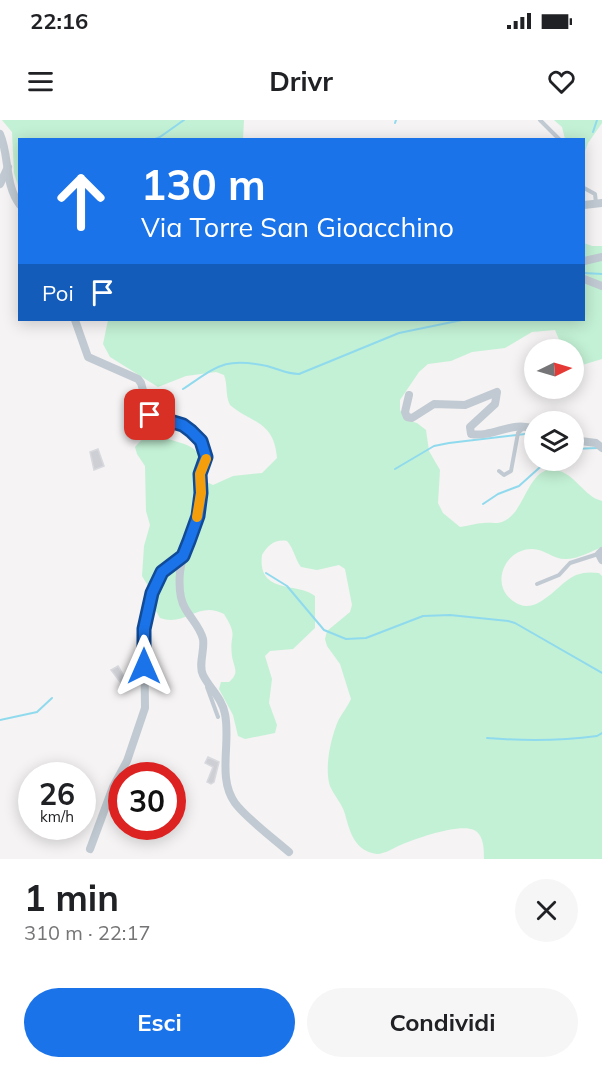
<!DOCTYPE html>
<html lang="it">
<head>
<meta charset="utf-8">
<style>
	body { margin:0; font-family:Mulish,sans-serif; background:#f6f6f6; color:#202124; height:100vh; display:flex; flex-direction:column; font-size:22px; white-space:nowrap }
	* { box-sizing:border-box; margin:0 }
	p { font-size:20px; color:#757577 }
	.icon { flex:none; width:33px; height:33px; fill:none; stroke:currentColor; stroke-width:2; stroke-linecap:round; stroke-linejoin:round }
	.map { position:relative; height:739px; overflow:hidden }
	.drawer { display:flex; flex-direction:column; background:#fff; flex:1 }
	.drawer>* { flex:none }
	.banner { position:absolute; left:18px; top:18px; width:567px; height:183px; border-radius:0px; box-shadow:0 3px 15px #0003; background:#1a73e8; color:#fff; overflow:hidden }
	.needle { width:39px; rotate:85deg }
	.fabs { position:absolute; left:524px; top:219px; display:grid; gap:12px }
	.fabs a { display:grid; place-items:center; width:60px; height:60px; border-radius:50%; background:#fff; box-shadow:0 3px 15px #0003; font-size:30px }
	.speed { position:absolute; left:18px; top:642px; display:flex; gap:12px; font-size:30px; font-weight:700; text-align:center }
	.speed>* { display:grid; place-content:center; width:78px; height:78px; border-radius:50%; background:#fff; box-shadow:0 3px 15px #0003; line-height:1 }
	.speed small { font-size:15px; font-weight:400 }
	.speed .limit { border:9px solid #d22; background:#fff; color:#111 }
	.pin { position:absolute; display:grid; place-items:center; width:51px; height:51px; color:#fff; margin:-26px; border-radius:12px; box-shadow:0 3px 9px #0006 }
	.me { position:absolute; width:66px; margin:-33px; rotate:0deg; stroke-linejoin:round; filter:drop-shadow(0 0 4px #0008) }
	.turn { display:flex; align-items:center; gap:21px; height:126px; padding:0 24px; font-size:27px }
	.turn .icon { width:78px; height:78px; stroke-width:2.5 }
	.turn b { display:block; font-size:42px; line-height:51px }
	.then { display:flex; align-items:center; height:57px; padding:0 24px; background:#0003; gap:12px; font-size:22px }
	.round { display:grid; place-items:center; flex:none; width:63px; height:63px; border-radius:32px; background:#f6f6f6 }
	.head { display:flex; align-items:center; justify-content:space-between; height:102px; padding:0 24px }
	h1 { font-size:36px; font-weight:700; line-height:45px }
	.button { display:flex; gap:12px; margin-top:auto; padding:12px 24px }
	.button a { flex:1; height:69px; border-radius:36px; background:#1a73e8; color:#fff; font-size:24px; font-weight:700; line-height:69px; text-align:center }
	.button a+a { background:#f6f6f6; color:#202124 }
	.status { display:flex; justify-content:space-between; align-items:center; height:42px; padding:0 30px; background:#fff; direction:ltr }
	.status svg { height:16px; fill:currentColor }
	header { display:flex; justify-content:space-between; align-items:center; height:78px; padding:0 24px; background:#fff; font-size:27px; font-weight:700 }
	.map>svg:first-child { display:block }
</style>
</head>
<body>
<div class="status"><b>22:16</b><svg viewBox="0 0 49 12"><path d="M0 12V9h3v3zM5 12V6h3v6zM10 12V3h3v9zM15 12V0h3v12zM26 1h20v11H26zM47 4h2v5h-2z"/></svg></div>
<header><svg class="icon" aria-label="menu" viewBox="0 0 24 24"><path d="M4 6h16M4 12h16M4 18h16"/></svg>Drivr<svg class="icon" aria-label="heart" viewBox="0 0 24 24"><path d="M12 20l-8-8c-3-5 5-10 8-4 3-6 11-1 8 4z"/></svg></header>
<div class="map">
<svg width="602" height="739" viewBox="0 0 602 739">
	<rect width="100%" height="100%" fill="#f5f3f3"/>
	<g fill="#c3f1d5">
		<polygon points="2,0 244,0 243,19 20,20 19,69 14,53 12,12"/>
		<polygon points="554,0 602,0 602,3 588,23 584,34 584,20 565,19 562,7"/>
		<path d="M 584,123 L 592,126 L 602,126 L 602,239 L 579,246 L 573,244 L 573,230 L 563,229 L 555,210 L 532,212 L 505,228 L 472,232 L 451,241 L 428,244 L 419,252 L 400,280 L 400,290 L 406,300 L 417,303 L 426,310 L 429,331 L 440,350 L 438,383 L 443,393 L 460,407 C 468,406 476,403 484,403 C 492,402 498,405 506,400 C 526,389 529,345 556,350 C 576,354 583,376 602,381 L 602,427 C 590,432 580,438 567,439 C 554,440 545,429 532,429 C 504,429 490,465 513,481 C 537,499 557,463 576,455 C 584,452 591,452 599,453 L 602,456 L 602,739 L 484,739 C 484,729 484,715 474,710 C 460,703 417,718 403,724 C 395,727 385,734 377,734 C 355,731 350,713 345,694 C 342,683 334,676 330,666 C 324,648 331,616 339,599 C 343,592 348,586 351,579 L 340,544 L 327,526 L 325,519 L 327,511 L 350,492 L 352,485 L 345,449 L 339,445 L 317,450 L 301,447 C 295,439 294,429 287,421 C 275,419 268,425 262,435 C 257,475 298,462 315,476 L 315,508 L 293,529 L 270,531 L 265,536 L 272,559 L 269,583 L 277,605 L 275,613 L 245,619 L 238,616 L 233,595 L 219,569 L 221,562 L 229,562 C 240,553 234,548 232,536 C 229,513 239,518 224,494 C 198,480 186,507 160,498 L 152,484 L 150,469 L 142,456 L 144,426 L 150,405 L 146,391 L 145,346 L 137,334 L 135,327 L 145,316 C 141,301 128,290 137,275 C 141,287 143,301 152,310 C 163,322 192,321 198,334 C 201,341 197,350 198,358 L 213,365 L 233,356 L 262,353 L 277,338 C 274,301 253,304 230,285 C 225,275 228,265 224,255 L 216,252 L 186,256 L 158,267 L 110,237 L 103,224 L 108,200 L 584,200 Z"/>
	</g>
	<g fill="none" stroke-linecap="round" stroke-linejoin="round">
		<g stroke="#90daee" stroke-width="2">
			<polyline points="395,3 396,0"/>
			<polyline points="593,12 597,0"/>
			<polyline points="153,20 160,17 184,0"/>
			<polyline points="584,153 602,154"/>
			<path d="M 183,269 C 218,246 224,237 267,246 C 279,249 286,254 299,254 L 399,213 L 462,200"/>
			<polyline points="573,329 597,328"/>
			<polyline points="395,349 434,326 449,323 534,313"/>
			<polyline points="483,384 498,374 519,366 548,340"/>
			<polyline points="266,453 287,466 324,510 346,519 366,518 423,496 450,495 508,501 515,503 602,553"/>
			<polyline points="0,600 37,592 52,578"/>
			<path d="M 487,618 C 524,621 560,621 597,616 L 602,613"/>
		</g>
	</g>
	<g fill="#cdcfd5" stroke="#d7d9de" stroke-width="1.5">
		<polygon points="98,329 104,346 94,350 90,332"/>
		<polygon points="118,546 125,558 132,554 135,560 124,567 111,550"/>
		<polygon points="208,637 219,642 214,662 211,664 207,662 213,647 205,643"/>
	</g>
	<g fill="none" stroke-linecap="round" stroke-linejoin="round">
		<g stroke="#c1cad2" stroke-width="4">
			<polyline points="540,0 560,20"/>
			<polyline points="584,68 595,74 596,83"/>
			<polyline points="499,351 504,355 511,351 518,313 523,308"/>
			<polyline points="537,464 559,455 570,443 598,434"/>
			<polyline points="207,567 218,597"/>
		</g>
		<g stroke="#c1cad2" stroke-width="8">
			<path d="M 0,14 C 10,37 4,64 20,85"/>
			<polyline points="0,64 8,47"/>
			<polyline points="584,85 602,83"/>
			<polyline points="584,141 602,137"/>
			<polyline points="584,159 602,166"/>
			<path d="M 75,200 L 88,237 L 138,259 L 141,263 L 150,295 C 167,305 190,302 201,321 C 210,337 202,342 200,356 C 198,369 201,382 198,396 C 193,416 182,432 180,452 C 179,464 179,478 185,488 C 191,499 200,507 203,519 C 205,530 198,545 203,555 C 210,569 222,578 225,594 C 231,623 217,658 235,683 C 246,698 274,719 289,732"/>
			<path d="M 409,275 L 405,292 L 407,297 L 412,298 L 434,284 L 465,285 L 497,272 L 495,284 L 470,307 L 471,314 C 493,318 513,300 534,309"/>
			<polyline points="573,320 596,323 602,328"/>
			<polyline points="602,431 599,434 602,440"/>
			<polyline points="90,729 113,667 127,641 145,588 144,509 152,473 162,452 183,436"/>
		</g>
	</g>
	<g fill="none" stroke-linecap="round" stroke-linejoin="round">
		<g stroke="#114b97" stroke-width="15">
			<polyline id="route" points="144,546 144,509 152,473 162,452 183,436 189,421 198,396 201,373 200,354 206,337 201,321 191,311 183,305 150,295"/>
		</g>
		<use href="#route" stroke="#1a73e8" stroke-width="10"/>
		<polyline stroke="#f59e0b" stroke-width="10" points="197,397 201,373 200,354 206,339"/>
	</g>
</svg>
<div class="fabs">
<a><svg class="needle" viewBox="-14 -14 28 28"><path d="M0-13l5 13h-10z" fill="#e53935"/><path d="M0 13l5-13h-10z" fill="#757577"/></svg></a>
<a><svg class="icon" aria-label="layers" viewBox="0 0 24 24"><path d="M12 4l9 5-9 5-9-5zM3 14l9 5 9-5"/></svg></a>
</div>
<div class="speed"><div>26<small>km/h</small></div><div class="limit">30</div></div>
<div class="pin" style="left:150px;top:295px;background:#d93025"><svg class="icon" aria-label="arrive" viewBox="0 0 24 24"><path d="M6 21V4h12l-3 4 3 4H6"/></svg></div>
<svg class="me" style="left:144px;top:546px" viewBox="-20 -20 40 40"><path d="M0-17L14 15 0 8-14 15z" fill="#1a73e8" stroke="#fff" stroke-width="4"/></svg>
<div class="banner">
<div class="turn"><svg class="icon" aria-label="ahead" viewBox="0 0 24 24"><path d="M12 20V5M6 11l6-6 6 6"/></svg><div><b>130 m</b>Via Torre San Gioacchino</div></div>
<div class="then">Poi<svg class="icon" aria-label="arrive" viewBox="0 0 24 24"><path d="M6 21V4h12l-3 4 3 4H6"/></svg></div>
</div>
</div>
<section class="drawer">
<div class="head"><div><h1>1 min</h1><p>310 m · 22:17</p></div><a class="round"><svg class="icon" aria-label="close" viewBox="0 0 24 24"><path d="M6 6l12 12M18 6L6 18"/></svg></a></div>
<div class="button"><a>Esci</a><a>Condividi</a></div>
</section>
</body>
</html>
